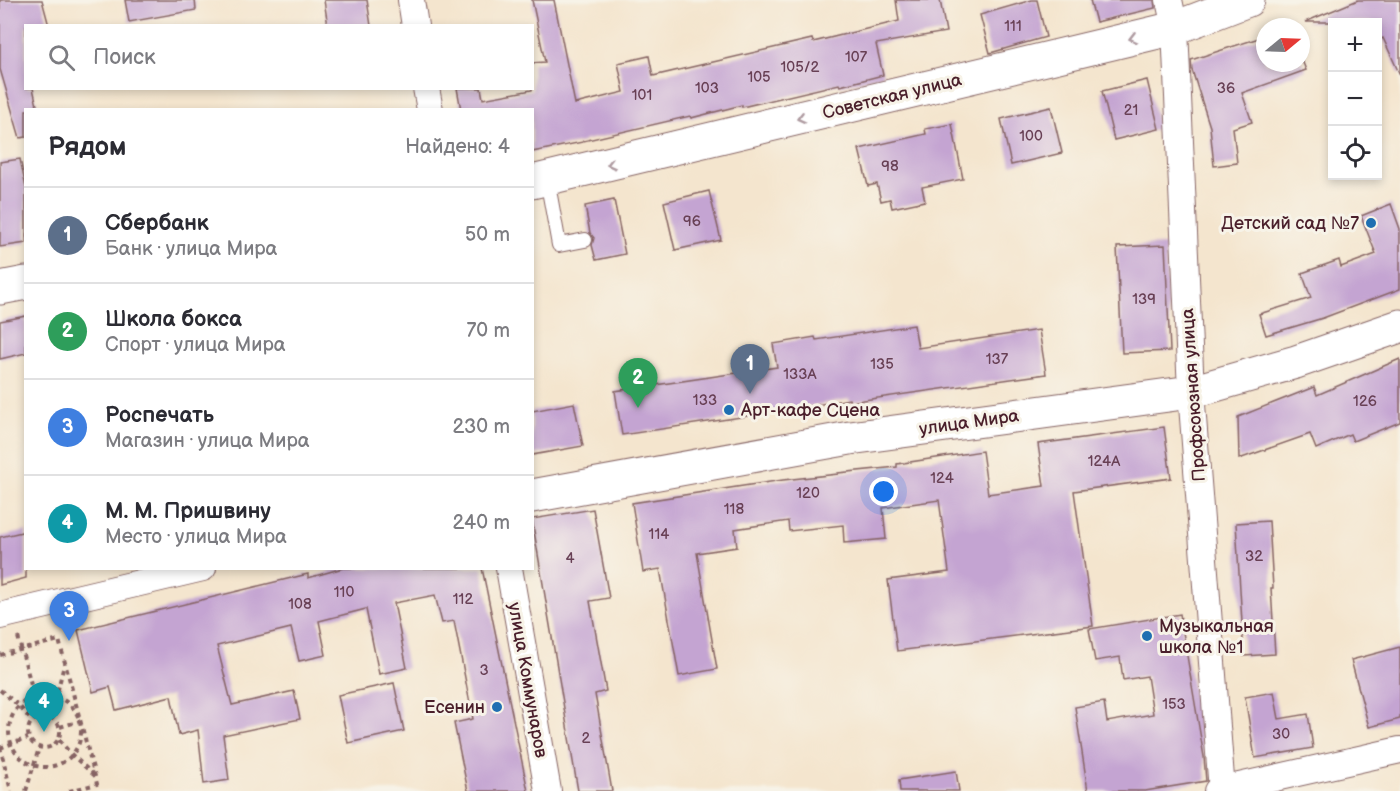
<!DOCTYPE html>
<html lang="ru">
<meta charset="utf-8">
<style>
:root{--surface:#fff;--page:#f7f7f7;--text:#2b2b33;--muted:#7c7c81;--line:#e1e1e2;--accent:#b45309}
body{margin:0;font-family:"Balsamiq Sans",sans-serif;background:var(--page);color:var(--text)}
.controls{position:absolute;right:18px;top:18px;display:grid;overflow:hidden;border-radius:0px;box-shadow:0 3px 9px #0003}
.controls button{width:54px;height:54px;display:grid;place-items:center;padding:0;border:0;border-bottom:2px solid var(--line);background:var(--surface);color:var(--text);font:30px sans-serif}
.compass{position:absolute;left:1256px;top:18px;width:54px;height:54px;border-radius:50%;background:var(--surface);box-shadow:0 3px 9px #0003;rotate:71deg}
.you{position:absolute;left:884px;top:492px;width:21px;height:21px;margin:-15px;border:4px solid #fff;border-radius:50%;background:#1a73e8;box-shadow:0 0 0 9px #1a73e833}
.badge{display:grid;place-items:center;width:39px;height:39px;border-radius:50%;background:var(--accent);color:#fff;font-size:20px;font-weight:700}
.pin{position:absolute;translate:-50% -50px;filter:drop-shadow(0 2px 3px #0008)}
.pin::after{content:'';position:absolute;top:32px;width:21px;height:18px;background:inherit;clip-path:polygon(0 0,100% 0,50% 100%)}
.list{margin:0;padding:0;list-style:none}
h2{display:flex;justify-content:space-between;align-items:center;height:78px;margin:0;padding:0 24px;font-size:26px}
h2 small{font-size:20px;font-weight:400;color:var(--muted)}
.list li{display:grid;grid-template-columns:39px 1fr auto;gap:18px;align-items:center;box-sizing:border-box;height:96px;padding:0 24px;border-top:2px solid var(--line)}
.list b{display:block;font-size:22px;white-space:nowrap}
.list p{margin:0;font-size:20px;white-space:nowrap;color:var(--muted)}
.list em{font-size:20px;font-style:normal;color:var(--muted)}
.icon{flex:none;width:33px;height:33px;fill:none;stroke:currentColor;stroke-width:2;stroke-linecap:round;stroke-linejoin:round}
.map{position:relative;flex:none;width:1400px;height:791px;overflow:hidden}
.search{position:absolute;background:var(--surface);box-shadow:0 3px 9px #0003;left:24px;top:24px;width:510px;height:66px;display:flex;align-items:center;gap:15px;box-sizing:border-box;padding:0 21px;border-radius:0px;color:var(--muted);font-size:22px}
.panel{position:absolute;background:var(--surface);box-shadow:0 3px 9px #0003;left:24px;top:108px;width:510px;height:462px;border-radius:0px}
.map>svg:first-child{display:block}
.building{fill:#c4a4d2}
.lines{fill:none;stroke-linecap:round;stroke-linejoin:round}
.lane-casing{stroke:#866464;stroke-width:16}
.street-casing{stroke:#866464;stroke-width:28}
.secondary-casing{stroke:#866464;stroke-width:35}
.path{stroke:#866464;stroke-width:4;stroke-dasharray:4.5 4.5;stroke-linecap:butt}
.lane{stroke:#fff;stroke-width:14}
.street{stroke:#fff;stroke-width:26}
.secondary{stroke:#fff;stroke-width:33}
.oneway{stroke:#ae9aa0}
.poi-dot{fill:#1f6fb2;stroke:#f7f3e8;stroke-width:2}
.labels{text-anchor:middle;stroke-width:6;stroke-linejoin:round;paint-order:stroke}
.number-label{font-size:15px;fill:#684055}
.street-label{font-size:18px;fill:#4a1f2b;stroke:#f7f3e8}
.poi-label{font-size:18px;fill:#4a1f2b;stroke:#f7f3e8;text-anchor:end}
</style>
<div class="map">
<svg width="1400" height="791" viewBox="0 0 1400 791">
<rect width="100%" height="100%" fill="#f7f3e8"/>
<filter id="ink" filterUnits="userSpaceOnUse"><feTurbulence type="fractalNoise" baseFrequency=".0167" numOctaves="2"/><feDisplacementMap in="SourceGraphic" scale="12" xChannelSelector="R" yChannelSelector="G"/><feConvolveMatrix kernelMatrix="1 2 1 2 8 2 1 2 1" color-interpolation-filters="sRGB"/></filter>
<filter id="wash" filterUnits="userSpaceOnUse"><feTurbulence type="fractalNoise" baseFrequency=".008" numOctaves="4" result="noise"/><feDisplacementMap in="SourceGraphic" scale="24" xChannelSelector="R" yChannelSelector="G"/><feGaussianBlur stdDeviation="1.35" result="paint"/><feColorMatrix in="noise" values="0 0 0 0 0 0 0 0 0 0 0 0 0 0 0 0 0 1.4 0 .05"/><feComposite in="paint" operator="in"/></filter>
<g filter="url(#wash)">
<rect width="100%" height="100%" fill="#f4e5ce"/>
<g id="blocks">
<g class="building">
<polygon points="0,0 42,0 49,26 26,26 26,88 33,88 38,110 26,110 26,137 20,138 0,69"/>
<polygon points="125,0 195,0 196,10 129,22"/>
<polygon points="324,0 367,0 371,26 328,26"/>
<polygon points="532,0 554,0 575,104 624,92 618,63 649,56 653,76 812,39 813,42 899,21 896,0 940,0 946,32 876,44 883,75 840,86 839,84 742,107 742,105 691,118 690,116 583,141 583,142 532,152 532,110 461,110 457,88 481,88 483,99 532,90 532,63 545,62"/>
<polygon points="1032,0 1037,0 1046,37 990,53 980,15"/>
<polygon points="1090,0 1154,0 1155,8 1096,22"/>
<polygon points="1358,0 1400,0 1400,75 1383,38 1377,41 1377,22 1305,22"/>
<polygon points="1265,36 1265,63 1301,63 1301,58 1306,70 1242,93 1252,122 1233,128 1237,163 1214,166 1210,127 1192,70 1191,60"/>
<polygon points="1147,80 1159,129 1114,140 1102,91"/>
<polygon points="1051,107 1062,153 1011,165 1001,119"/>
<polygon points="952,124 963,179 922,187 925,201 892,208 890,199 881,201 877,184 868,186 859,149 926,134 925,129"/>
<polygon points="20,159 26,188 26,243 0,247 0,162"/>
<polygon points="709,191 721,240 675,250 664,202"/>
<polygon points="614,200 625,254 596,260 592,245 594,238 590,233 585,206"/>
<polygon points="1391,204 1400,229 1400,289 1323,318 1266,335 1259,314 1311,298 1302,273 1339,260 1341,267 1376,254 1361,216"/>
<polygon points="1165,245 1170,351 1122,353 1117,247"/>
<polygon points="26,316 26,353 0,359 0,321"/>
<polygon points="914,325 918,348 1039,330 1046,374 850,402 849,399 788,410 622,435 615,391 777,367 773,344 815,337 816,340"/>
<polygon points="1400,359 1400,422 1353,441 1350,434 1316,449 1310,434 1239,459 1238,417 1314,387 1317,395"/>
<polygon points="574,403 583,446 532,455 532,411"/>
<polygon points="1164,427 1171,478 1074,491 1093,626 897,651 888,580 949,572 939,500 883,508 886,539 844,543 843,525 789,531 788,521 735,529 737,547 697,553 717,669 679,676 660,569 643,572 632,503 783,480 838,474 838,473 897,467 897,464 982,451 988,494 1044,486 1038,444"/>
<polygon points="593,509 609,598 590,601 606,691 595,694 612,791 578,791 532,519"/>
<polygon points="1269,521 1273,588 1271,588 1275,654 1244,656 1236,523"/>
<polygon points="26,531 26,578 0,585 0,537"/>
<polygon points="343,568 482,568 528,791 468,791 454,723 473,719 454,621 442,623 435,595 394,603 407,668 379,674 366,609 319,621 326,655 299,661 291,628 217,646 232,705 294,691 300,719 223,735 229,780 204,784 198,730 179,735 171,696 116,710 110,687 93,692 78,630 308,574 308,578"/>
<polygon points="1180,614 1204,757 1206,781 1145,791 1088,791 1075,707 1104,702 1107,722 1153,714 1147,676 1123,680 1120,657 1095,661 1089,629"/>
<polygon points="1400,647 1400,719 1369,727 1351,660"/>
<polygon points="394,683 404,731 348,743 338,695"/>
<polygon points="1274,692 1279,719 1308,714 1313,748 1255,758 1245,697"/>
<polygon points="956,771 959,791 900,791 899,780"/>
</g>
</g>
</g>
<g filter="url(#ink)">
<use href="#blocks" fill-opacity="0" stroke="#866464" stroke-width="1.5"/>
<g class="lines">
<defs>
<polyline id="lane" points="547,179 559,245 585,240"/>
<g id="street">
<polyline points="411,0 415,26"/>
<polyline points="1169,0 1175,28 1191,392 1222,791"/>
<polyline points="426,88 430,110"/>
<polyline points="509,568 548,791"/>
<polyline points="0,616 203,568"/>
<polyline points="1217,791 1400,750"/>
</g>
<g id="secondary">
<polyline points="532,182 1175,28 1248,0"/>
<polyline points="0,288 26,283"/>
<polyline points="532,496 850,438 1191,392 1296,362 1400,326"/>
</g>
</defs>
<use href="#lane" class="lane-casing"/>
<use href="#street" class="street-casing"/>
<use href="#secondary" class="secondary-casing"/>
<g class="path">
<polyline points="18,637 34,695 41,716"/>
<polyline points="0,655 59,640 97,784 69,791"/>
<polyline points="0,690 18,705 32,721"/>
<circle cx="45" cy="731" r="36"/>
<circle cx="44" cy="732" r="16"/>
<polyline points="51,717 64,665"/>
<polyline points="60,727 80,721"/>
<polyline points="59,740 72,755 94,775"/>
<polyline points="0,747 11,791"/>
<polyline points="0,748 28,738"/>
<polyline points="26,791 39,748"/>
</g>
<use href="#lane" class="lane"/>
<use href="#street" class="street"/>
<use href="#secondary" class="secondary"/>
</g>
<defs><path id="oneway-chevron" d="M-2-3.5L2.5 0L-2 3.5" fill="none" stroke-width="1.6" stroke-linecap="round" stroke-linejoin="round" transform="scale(1.5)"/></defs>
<g class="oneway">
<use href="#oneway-chevron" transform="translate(1133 38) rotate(166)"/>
<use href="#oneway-chevron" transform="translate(801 118) rotate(166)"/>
<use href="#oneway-chevron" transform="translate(611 164) rotate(166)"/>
</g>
</g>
<g class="poi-dot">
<circle cx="1371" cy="223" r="6"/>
<circle cx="729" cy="410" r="6"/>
<circle cx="1147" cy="636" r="6"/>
<circle cx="497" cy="707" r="6"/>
</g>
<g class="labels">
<g class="number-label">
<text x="1013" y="31">111</text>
<text x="856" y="62">107</text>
<text x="800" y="72">105/2</text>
<text x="759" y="82">105</text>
<text x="707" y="93">103</text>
<text x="1226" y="93">36</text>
<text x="642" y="100">101</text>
<text x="1131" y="115">21</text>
<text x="1031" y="141">100</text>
<text x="890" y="171">98</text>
<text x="692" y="226">96</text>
<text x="1144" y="304">139</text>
<text x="997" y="364">137</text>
<text x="882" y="369">135</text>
<text x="800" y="379">133А</text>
<text x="705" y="405">133</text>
<text x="1365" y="406">126</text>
<text x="1104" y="466">124А</text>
<text x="942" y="483">124</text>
<text x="808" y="498">120</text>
<text x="734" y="514">118</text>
<text x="659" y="539">114</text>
<text x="1254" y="561">32</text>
<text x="570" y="563">4</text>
<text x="344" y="597">110</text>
<text x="463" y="604">112</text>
<text x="300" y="609">108</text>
<text x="484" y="675">3</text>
<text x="1174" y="709">153</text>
<text x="1281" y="739">30</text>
<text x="586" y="743">2</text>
</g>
<g class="street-label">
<text transform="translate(892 96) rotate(-14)" y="6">Советская улица</text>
<text transform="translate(1193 395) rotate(-94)" y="6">Профсоюзная улица</text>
<text transform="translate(969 422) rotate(-8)" y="6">улица Мира</text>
<text transform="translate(528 680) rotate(80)" y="6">улица Коммунаров</text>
</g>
<g class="poi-label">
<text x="1359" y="229">Детский сад №7</text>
<text x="741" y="416" text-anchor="start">Арт-кафе Сцена</text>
<text x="1159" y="632" text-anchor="start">Музыкальная<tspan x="1159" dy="21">школа №1</tspan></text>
<text x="485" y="713">Есенин</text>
</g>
</g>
</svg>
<div class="controls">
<button>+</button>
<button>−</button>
<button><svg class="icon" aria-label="locate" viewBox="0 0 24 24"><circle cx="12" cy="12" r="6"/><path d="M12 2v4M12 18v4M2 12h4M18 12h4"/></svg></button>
</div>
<svg class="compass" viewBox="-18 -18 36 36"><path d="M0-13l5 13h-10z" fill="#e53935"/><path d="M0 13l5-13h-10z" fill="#7c7c81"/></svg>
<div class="you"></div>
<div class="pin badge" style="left:750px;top:394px;background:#5c6f8a">1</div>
<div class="pin badge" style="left:638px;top:408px;background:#2e9e5b">2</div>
<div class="pin badge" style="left:69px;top:641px;background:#3f7fe0">3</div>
<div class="pin badge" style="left:44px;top:732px;background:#0f9aa8">4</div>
<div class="search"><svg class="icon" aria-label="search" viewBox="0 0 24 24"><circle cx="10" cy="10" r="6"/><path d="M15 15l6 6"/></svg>Поиск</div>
<section class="panel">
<h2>Рядом<small>Найдено: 4</small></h2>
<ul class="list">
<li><span class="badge" style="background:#5c6f8a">1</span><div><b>Сбербанк</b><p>Банк · улица Мира</p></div><em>50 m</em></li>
<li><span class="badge" style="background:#2e9e5b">2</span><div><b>Школа бокса</b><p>Спорт · улица Мира</p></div><em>70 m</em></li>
<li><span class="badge" style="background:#3f7fe0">3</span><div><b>Роспечать</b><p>Магазин · улица Мира</p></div><em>230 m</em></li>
<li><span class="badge" style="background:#0f9aa8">4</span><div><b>М. М. Пришвину</b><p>Место · улица Мира</p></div><em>240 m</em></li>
</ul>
</section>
</div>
